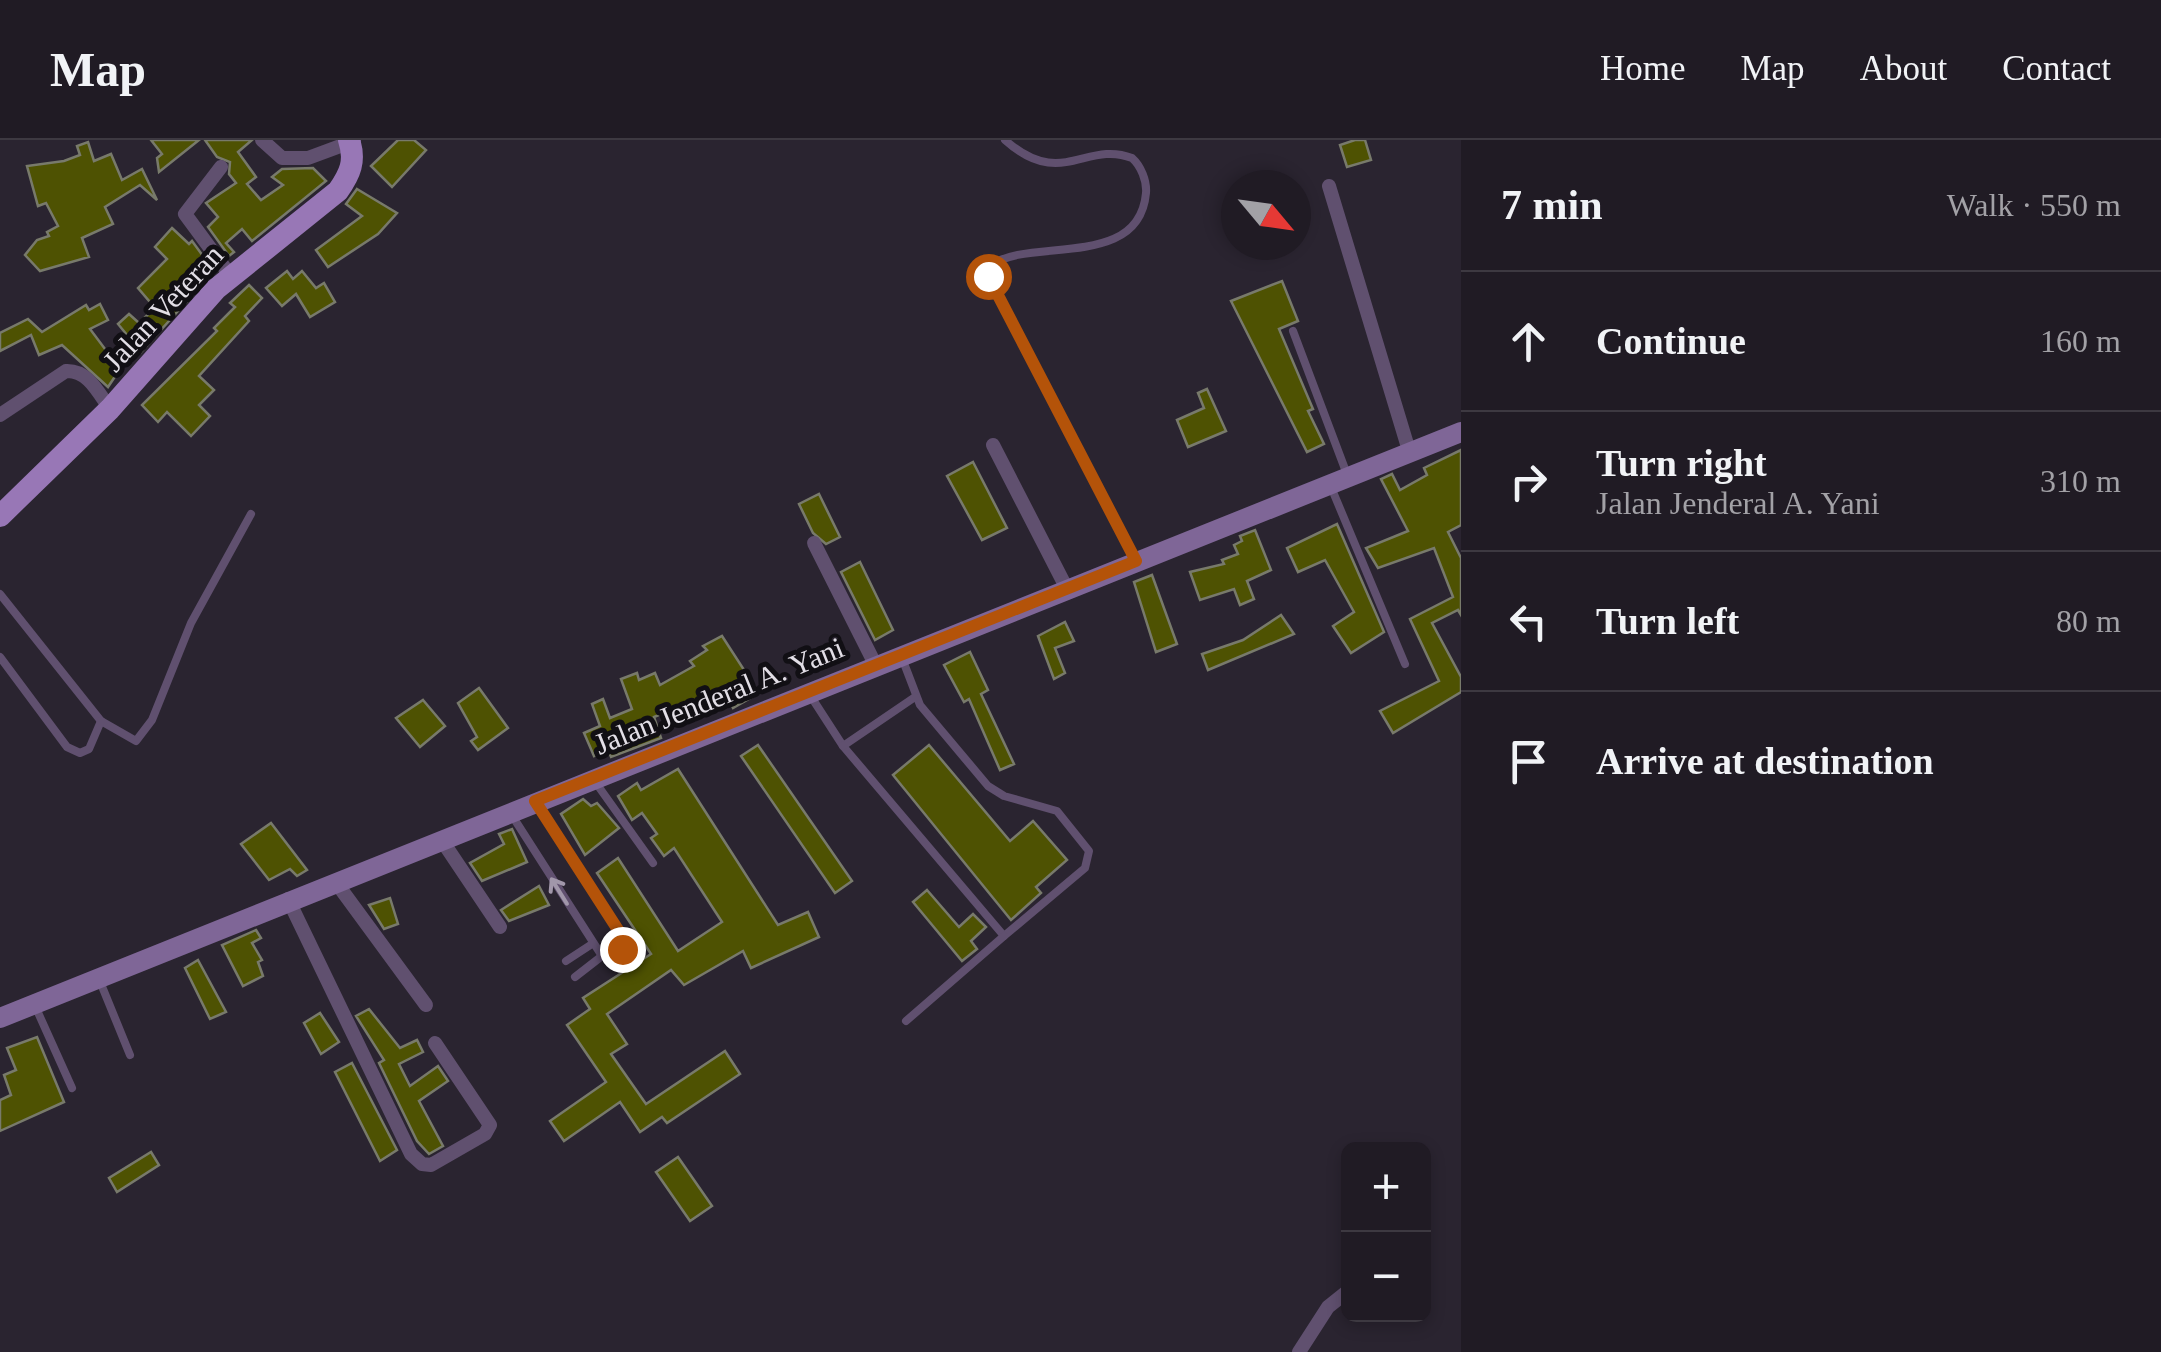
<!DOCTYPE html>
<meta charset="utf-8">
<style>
:root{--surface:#201b24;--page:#28242c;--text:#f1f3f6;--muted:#a2a1a6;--line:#3d3941}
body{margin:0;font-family:Georgia,serif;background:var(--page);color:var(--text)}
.controls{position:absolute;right:30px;bottom:30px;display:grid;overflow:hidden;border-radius:15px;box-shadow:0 5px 15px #0003}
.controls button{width:90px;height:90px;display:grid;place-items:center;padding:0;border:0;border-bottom:2px solid var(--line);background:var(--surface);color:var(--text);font:50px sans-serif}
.compass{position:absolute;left:1221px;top:30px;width:90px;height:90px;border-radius:50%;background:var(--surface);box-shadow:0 5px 15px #0003;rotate:119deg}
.stop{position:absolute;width:30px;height:30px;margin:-22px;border:8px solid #b45309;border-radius:50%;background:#fff}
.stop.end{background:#b45309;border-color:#fff;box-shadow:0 2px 10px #0008}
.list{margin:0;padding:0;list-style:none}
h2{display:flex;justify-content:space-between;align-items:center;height:130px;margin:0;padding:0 40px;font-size:42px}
h2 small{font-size:32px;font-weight:400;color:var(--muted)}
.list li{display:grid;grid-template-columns:65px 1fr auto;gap:30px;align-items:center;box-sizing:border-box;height:140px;padding:0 40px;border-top:2px solid var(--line)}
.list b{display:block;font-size:38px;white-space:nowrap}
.list p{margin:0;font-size:32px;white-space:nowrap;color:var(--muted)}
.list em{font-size:32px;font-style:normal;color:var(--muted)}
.icon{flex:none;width:55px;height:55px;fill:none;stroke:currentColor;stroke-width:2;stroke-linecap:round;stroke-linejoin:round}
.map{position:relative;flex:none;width:1461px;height:1212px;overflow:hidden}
header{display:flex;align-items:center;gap:60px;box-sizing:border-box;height:140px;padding:0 50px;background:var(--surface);border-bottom:2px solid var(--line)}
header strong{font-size:48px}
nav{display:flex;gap:55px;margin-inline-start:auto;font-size:35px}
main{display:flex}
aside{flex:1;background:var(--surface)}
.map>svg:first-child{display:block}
.building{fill:#4e5202;stroke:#787a6b;stroke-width:2.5}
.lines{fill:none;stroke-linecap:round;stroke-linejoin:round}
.service{stroke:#60506f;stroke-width:8}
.minor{stroke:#60506f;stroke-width:14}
.secondary{stroke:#7f6697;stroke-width:20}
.primary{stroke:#9877b6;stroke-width:22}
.oneway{stroke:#a197aa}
.route{stroke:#b45309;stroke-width:12}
.labels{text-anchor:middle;stroke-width:10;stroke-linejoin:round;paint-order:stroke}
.street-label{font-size:30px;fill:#e2dee6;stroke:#110f14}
</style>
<header>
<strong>Map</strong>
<nav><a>Home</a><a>Map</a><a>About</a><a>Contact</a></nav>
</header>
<main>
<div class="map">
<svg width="1461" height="1212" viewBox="0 0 1461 1212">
<rect width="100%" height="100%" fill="#2a2430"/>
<g class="building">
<polygon points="151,0 199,0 159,32 157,18 162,14"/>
<polygon points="205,0 252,0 238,12 256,37 247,44 261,60 283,45 272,37 282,29 313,28 326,41 252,101 242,89 226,103 234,112 229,116 208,87 218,77 206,63 236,43 229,34 230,22 217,17"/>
<polygon points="398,0 414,0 426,10 392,47 371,26"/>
<polygon points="1355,0 1365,0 1371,20 1347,27 1340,5"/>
<polygon points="88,2 94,21 111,14 122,40 142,29 157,60 140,45 105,67 113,84 82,98 89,117 40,131 25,115 37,100 49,96 47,92 58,86 46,63 38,66 27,26 64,21 80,15 77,6"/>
<polygon points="357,49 397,73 378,94 328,127 316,110 362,76 346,64"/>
<polygon points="172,88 189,104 192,101 214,131 141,212 118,184 129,174 139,183 155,168 138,148 167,119 155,107"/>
<polygon points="287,131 293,139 302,131 316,148 324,143 335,162 310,177 296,154 282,166 266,148"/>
<polygon points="1282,141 1298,181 1279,189 1313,269 1308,271 1324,304 1307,312 1231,161"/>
<polygon points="249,145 262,158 245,176 249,181 199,236 214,250 199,265 210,276 191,296 167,272 158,282 142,265 217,191 214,188 235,167 230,163"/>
<polygon points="100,164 108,180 90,189 120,229 108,247 62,205 39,215 31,195 0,211 0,193 28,179 42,192 86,165 89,170"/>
<polygon points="1207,249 1226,291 1188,307 1177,280 1204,268 1198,253"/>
<polygon points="1461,310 1461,385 1448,392 1461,418 1461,475 1458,470 1432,483 1461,537 1461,552 1393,593 1380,571 1439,541 1410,479 1453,457 1434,408 1378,428 1366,408 1408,391 1381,339 1392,334 1400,350 1427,335 1424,328"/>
<polygon points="973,322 1007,388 982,400 947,336"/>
<polygon points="819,354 840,397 826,404 813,393 799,364"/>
<polygon points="1337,384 1384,492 1351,513 1333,486 1354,472 1325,420 1298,432 1287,408"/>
<polygon points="1255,390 1271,430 1247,441 1254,459 1240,465 1234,449 1200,460 1190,432 1224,424 1222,420 1238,414 1234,405 1242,401 1240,396"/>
<polygon points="860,422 893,490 875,500 841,432"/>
<polygon points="1152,435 1177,504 1156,512 1134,442"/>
<polygon points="1281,475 1294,494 1208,530 1202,514 1243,500"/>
<polygon points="1065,482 1074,501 1055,508 1065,533 1054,539 1038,496"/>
<polygon points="722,496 759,553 733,568 730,562 718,569 709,554 654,577 661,598 611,617 608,610 594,616 584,593 600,586 592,564 603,559 610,578 632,569 621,539 637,533 639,540 655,533 660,545 694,526 690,521 707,510 703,506"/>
<polygon points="970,512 988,550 981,554 1014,624 1000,630 969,559 964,562 944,525"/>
<polygon points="479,548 508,588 478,610 471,601 477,597 458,563"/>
<polygon points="423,560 445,586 420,607 396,578"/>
<polygon points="758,605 852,741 835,753 741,616"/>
<polygon points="929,605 1010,701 1033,681 1067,720 1036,747 1041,753 1011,780 893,635"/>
<polygon points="678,629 778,785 808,772 819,797 751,828 743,811 684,845 671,830 607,874 627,904 611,914 646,964 725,911 740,934 667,983 662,977 640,992 620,962 564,1001 550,981 606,942 567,885 590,869 583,858 651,814 597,733 618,718 678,811 722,782 674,708 664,716 651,698 657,694 642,673 632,680 618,656 637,643 641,650"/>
<polygon points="583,659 591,666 597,663 619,688 585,715 561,674"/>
<polygon points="271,683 307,730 297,736 290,729 269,740 241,704"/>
<polygon points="512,689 527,722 482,741 470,723 504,704 499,694"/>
<polygon points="539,746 549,765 509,781 501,770"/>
<polygon points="927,750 959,787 973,774 986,787 971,801 977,809 962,821 913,762"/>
<polygon points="390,758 398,784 384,789 369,765"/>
<polygon points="256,790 261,798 252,803 262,820 258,822 263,836 243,846 222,805"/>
<polygon points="198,820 226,872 210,879 185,828"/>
<polygon points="369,869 400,908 417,900 423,912 399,924 410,946 438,926 448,941 419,961 443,1006 429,1014 417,1001 379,923 384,920 356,876"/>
<polygon points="320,873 339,902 321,914 304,883"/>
<polygon points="37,897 64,962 0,991 0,960 11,955 4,935 16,930 7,908"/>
<polygon points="352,923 397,1010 380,1021 335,932"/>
<polygon points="151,1012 159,1025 117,1052 109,1038"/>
<polygon points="678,1017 712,1066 690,1081 656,1032"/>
</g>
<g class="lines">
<g class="service">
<path d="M 1005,0 C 1061,50 1086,0 1132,18 C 1141,26 1147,41 1146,53 C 1139,131 1029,96 990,126 L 988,136 L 1135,418"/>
<polyline points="1293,191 1348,337"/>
<polyline points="1331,347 1405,524"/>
<polyline points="0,454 101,581 136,601 152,580 191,483 251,374"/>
<polyline points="0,517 67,607 80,613 89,609 101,581"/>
<polyline points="810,555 843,606 1004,796 1085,728 1089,711 1057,671 1004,656 988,646 920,565 902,518"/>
<polyline points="843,606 915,557"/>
<polyline points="596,643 653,723"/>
<polyline points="539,667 622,795 617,816 602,816 575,837"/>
<polyline points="513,677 602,816"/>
<polyline points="566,821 592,804"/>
<polyline points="99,839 130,915"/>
<polyline points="36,868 72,948"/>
<polyline points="906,881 1004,796"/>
</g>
<g class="minor">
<polyline points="262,0 282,18 308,18 354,1"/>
<polyline points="221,27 185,74 230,135"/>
<polyline points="1329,46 1410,314"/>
<path d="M 0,275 L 66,231 C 88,230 98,252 110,269"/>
<polyline points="993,305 1066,447"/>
<polyline points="814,403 875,524"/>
<polyline points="441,699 500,787"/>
<polyline points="335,741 426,865"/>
<polyline points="288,759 411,1014 422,1024 431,1025 485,994 490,985 435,903"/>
<polyline points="1299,1212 1328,1167 1348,1151"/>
</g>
<polyline class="secondary" points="0,878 1461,292"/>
<path class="primary" d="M 0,376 L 110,269 L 216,149 L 338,51 C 350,34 356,21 349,0"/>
</g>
<defs><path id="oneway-shaft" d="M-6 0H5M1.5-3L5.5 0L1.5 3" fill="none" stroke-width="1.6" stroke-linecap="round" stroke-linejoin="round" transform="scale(2.5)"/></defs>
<use class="oneway" href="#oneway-shaft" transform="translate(559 751) rotate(-122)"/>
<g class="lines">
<polyline class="route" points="622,809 622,796 535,661 1136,421 988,136"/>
</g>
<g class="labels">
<g class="street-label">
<text transform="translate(163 168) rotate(-47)" y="10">Jalan Veteran</text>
<text transform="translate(719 556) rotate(-22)" y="10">Jalan Jenderal A. Yani</text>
</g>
</g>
</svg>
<div class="controls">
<button>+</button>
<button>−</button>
</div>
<svg class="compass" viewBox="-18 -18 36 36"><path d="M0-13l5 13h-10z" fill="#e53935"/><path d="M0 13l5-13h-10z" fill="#a2a1a6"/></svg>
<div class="stop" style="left:988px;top:136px"></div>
<div class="stop end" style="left:622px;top:809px"></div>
</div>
<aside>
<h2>7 min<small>Walk · 550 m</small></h2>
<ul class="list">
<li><svg class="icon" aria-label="ahead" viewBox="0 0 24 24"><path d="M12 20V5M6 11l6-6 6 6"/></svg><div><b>Continue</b></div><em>160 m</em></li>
<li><svg class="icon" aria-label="right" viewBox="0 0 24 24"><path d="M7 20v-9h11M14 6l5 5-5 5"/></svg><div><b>Turn right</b><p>Jalan Jenderal A. Yani</p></div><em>310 m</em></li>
<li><svg class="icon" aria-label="left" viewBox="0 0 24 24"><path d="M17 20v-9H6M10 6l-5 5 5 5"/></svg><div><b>Turn left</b></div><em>80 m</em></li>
<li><svg class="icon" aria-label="arrive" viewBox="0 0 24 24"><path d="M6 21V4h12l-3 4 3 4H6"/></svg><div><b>Arrive at destination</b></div></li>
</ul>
</aside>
</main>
